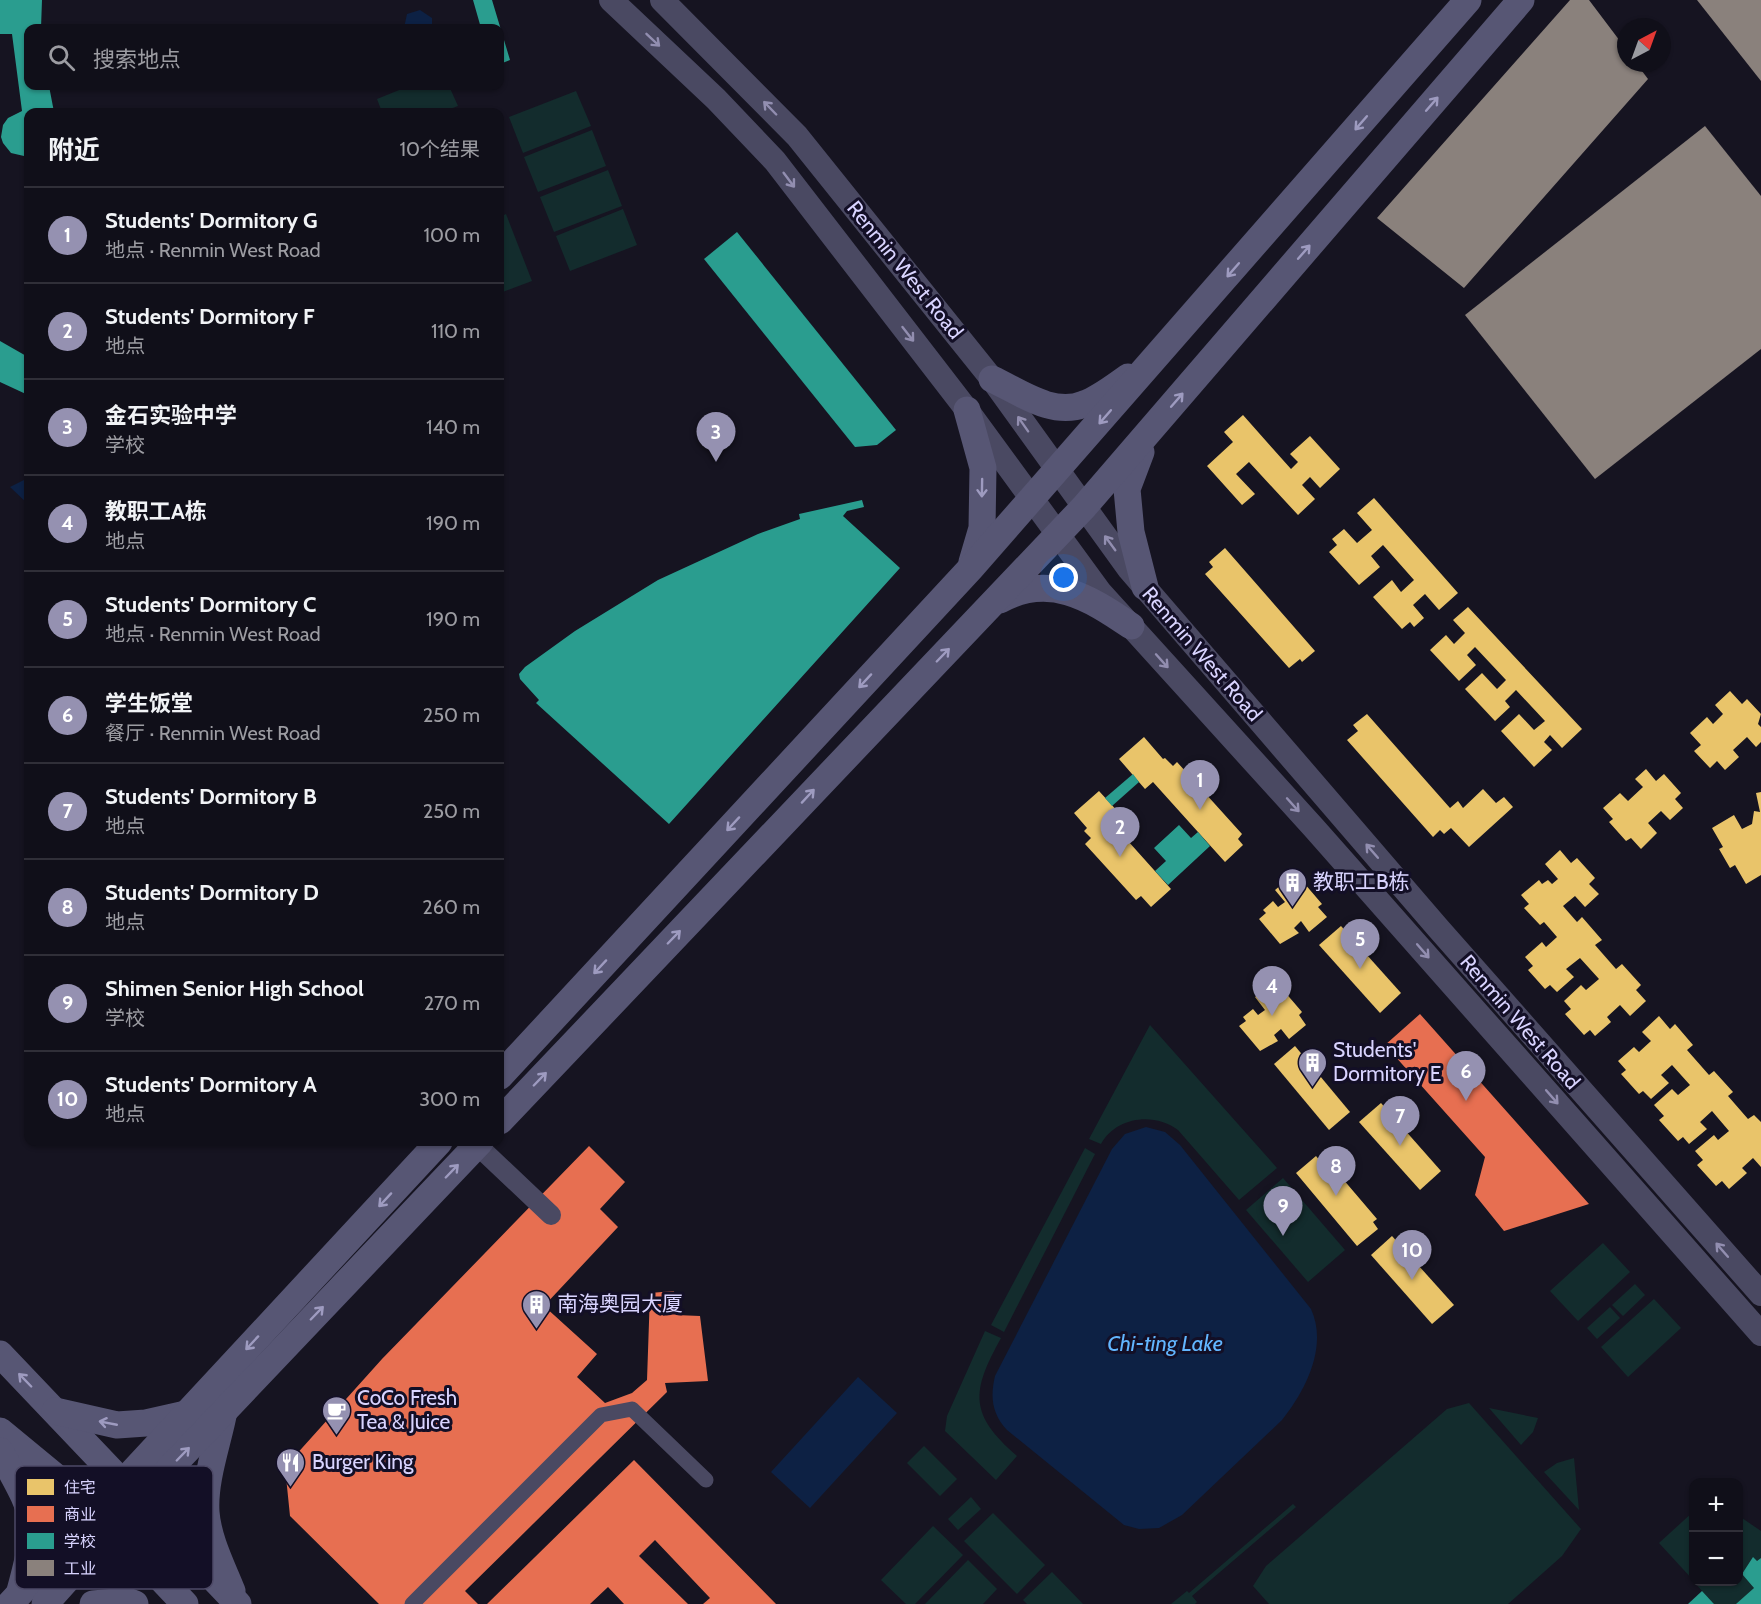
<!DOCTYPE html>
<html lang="zh">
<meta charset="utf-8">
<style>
:root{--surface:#100f19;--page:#1e1d26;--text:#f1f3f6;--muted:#9c9ca2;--line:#302f38;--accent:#9591b1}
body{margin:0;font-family:Cabin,"Noto Sans SC",sans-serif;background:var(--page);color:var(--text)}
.controls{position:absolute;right:18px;bottom:18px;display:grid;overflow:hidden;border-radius:12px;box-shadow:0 2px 4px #0004}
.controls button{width:54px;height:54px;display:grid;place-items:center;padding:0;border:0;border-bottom:2px solid var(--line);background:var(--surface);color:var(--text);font:30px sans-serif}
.compass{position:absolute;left:1617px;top:18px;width:54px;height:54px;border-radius:50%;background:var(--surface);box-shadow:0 2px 4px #0004;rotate:41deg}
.you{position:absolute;left:1064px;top:578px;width:21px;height:21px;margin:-15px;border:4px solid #fff;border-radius:50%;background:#1a73e8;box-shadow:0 0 0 9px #1a73e833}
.badge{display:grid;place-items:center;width:39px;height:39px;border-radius:50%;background:var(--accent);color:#fff;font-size:20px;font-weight:700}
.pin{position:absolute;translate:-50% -50px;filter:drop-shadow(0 2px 3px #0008)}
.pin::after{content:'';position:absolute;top:32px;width:21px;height:18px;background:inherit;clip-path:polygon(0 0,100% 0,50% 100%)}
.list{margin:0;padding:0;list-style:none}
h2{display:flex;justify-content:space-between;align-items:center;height:78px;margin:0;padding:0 24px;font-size:26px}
h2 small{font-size:20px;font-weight:400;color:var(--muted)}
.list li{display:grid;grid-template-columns:39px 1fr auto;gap:18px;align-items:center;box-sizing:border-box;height:96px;padding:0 24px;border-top:2px solid var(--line)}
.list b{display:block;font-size:22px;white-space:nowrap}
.list p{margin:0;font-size:20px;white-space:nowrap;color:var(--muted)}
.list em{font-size:20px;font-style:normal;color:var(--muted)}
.icon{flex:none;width:33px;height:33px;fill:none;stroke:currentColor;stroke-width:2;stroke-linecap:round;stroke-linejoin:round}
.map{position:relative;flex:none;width:1761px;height:1604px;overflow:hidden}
.search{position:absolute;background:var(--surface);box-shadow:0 2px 4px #0004;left:24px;top:24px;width:480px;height:66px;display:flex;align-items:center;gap:15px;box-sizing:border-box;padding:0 21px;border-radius:12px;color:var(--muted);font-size:22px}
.panel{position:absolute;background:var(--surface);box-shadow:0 2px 4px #0004;left:24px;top:108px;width:480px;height:1038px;border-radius:12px}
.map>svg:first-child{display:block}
.green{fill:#132c2d}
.water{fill:#0d2144}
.homes{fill:#e9c46a}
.shops{fill:#e76f51}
.schools{fill:#2a9d8f}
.industry{fill:#8a817c}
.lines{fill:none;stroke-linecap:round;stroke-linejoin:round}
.pedestrian{stroke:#4a4962;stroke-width:15}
.minor{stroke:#4a4962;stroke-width:20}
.tertiary{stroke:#4a4962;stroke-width:24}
.secondary{stroke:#575674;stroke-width:27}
.oneway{stroke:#928eb0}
.oneway2{stroke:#9e9bc0}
.labels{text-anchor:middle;stroke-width:6;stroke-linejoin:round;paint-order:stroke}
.street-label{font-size:21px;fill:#d9d4ff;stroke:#130f26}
.poi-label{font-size:21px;fill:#d9d4ff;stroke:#130f26;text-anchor:start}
.water-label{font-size:22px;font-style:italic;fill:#62b6ff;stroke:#130f26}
.key{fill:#130f26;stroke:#4e4a67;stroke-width:1.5}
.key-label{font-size:16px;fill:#d9d4ff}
</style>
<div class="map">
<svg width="1761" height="1604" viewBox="0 0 1761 1604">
<rect width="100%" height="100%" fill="#161421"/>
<g class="green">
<polygon points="409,86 449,86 458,106 442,112 382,112 377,99"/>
<polygon points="576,91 591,126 523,153 509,117"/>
<polygon points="592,130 606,166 538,192 524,157"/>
<polygon points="608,170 622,206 554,232 540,197"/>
<polygon points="623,209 637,245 570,271 556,236"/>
<polygon points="506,214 532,281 500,293 500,217"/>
<path d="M 1150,1025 L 1277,1168 L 1239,1200 L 1178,1130 C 1154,1112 1116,1117 1101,1144 L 1089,1139 Z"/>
<polygon points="1085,1148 1095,1154 1004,1332 991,1325"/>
<polygon points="1283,1178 1345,1250 1308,1282 1246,1210"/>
<polygon points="1603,1243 1630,1272 1578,1321 1550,1291"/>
<polygon points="1635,1284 1645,1295 1623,1316 1612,1305"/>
<polygon points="1654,1299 1681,1328 1628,1377 1601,1347"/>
<polygon points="1610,1307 1620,1318 1597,1339 1587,1328"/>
<path d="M 985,1331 L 1001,1338 C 971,1392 969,1414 1017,1456 L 996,1480 L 945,1431 L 947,1416 Z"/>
<polygon points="1469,1403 1581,1529 1562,1556 1508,1604 1269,1604 1253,1586 1266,1566 1447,1409"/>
<polygon points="1489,1408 1538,1418 1533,1432 1521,1445"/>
<polygon points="924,1446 957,1479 940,1496 907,1463"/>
<polygon points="1574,1458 1579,1510 1544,1472 1557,1463"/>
<polygon points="971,1497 981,1509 958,1530 948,1519"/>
<polygon points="1293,1504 1296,1507 1192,1596 1197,1602 1195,1604 1171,1604 1187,1591 1189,1593"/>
<polygon points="1693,1512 1694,1581 1659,1543"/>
<polygon points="993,1513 1045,1565 1017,1594 964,1541"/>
<polygon points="1739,1516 1761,1531 1761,1558 1757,1561 1753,1558 1742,1574 1754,1588 1737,1604 1714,1604 1694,1582 1738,1582"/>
<polygon points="933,1526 963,1555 915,1604 906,1604 881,1580"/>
<polygon points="968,1560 997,1589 983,1604 925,1604"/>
<polygon points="1052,1572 1083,1604 1027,1604 1023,1600"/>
</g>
<g class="water">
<polygon points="420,10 432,18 432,28 404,28 407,14"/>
<polygon points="28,478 28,504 10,487"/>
<path d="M 1146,1127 L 1165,1132 L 1180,1145 L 1311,1309 C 1328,1346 1306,1390 1282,1420 L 1182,1515 L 1159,1528 L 1139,1529 L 1124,1525 L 1007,1430 C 992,1414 990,1397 995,1376 L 1112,1149 L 1125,1134 Z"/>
<polygon points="858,1377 897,1413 810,1508 771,1472"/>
</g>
<g class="homes">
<polygon points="1243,415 1291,469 1298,462 1290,454 1310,436 1340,469 1320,488 1310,477 1302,485 1315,499 1298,515 1249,462 1236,474 1255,494 1242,505 1207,466 1233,442 1224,432"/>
<polygon points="1374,498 1458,593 1439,610 1425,594 1413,605 1424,618 1414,627 1410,622 1402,629 1373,597 1392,580 1401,592 1414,580 1383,545 1371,556 1380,567 1359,585 1329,552 1337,545 1332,539 1344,529 1357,543 1372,530 1357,513"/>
<polygon points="1225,548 1315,651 1302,662 1300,659 1289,668 1205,574 1213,567 1209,562"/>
<polygon points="1468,607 1582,729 1562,748 1550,735 1544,742 1552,750 1534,767 1501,731 1519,714 1534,730 1545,721 1516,690 1505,701 1510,707 1495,721 1465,689 1482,673 1497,689 1506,680 1475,647 1467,655 1476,665 1459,681 1430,650 1446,635 1454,644 1465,633 1453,620"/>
<polygon points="1730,691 1742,704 1747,699 1761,714 1758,724 1761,727 1761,742 1756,747 1747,737 1733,750 1739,757 1725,770 1717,761 1710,768 1694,751 1701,745 1690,733 1707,717 1713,724 1723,714 1715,705"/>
<polygon points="1367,714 1450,808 1458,801 1463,808 1483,789 1496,803 1504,797 1513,807 1469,847 1451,828 1444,834 1440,830 1433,837 1347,740 1358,731 1353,725"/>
<polygon points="1144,737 1163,759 1165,758 1173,766 1177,762 1242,834 1238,839 1243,845 1225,862 1153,782 1145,789 1119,759"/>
<polygon points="1646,769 1656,781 1664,774 1681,793 1675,799 1683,808 1670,820 1661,811 1648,823 1657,833 1641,849 1631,838 1626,841 1609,822 1613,819 1603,808 1620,793 1628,801 1643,787 1635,779"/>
<polygon points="1099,791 1120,814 1111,822 1171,889 1151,907 1141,896 1136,900 1085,844 1091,838 1084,831 1087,828 1074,813"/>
<polygon points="1761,792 1761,875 1746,884 1735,865 1730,868 1719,849 1723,847 1712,828 1734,815 1742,829 1752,824 1754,811 1760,812 1756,793"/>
<polygon points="1560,850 1571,863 1577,858 1595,878 1589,884 1599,894 1585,907 1575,896 1563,906 1577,922 1582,917 1602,940 1595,945 1616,969 1622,964 1641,985 1636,990 1646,1001 1630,1016 1620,1005 1607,1017 1611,1022 1595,1036 1590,1030 1584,1035 1565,1014 1571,1009 1564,1001 1581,985 1586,990 1599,979 1580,958 1566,969 1574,977 1557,992 1550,985 1545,989 1528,970 1533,966 1525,957 1542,942 1546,947 1557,937 1544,922 1540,925 1524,908 1529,904 1521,895 1539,880 1542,884 1548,880 1552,884 1558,879 1545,864"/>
<polygon points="1293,875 1302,886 1304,883 1322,904 1318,907 1327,917 1309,932 1301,921 1294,928 1299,933 1280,944 1259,919 1266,913 1263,910 1273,901 1278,907 1285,902 1275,890"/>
<polygon points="1341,926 1401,993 1380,1013 1319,945"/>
<polygon points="1273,983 1281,993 1284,991 1302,1012 1299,1015 1306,1025 1289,1039 1281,1029 1274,1035 1278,1041 1260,1051 1239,1026 1246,1021 1243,1017 1253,1009 1258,1015 1265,1010 1255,997"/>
<polygon points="1659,1016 1670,1029 1675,1024 1693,1045 1687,1050 1709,1075 1714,1071 1733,1092 1728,1096 1748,1119 1754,1115 1761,1122 1761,1167 1753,1158 1742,1168 1747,1173 1729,1189 1722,1181 1716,1186 1697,1165 1703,1160 1695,1151 1714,1135 1718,1140 1729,1131 1712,1111 1700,1122 1707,1129 1689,1144 1683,1137 1678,1141 1659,1120 1664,1116 1654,1105 1672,1089 1678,1095 1690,1085 1672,1065 1661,1075 1669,1083 1651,1099 1643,1091 1639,1094 1621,1074 1626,1070 1618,1061 1634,1047 1639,1052 1651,1041 1642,1032"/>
<polygon points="1295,1046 1350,1112 1329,1130 1274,1064"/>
<polygon points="1381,1103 1441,1171 1420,1190 1359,1122"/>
<polygon points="1316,1156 1321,1162 1325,1158 1377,1219 1373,1222 1378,1229 1357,1246 1296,1173"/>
<polygon points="1392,1236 1454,1305 1432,1324 1371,1255"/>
</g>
<g class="shops">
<polygon points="1420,1014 1589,1204 1504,1231 1475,1195 1485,1157 1385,1045"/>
<polygon points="589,1146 625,1182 600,1209 618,1227 544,1306 597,1354 577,1377 605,1403 632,1393 647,1380 650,1293 674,1291 676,1315 700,1316 708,1381 665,1383 667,1392 465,1591 478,1604 379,1604 290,1516 285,1467 382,1359"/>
<polygon points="634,1460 776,1604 703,1604 710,1598 655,1540 639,1556 688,1604 624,1604 608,1587 590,1604 487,1604"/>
</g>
<g class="schools">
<polygon points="0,0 42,0 41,28 28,28 28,86 49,86 54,112 28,112 28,154 24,156 11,153 3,143 1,137 3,125 8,118 22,111 12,34 0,34"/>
<polygon points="473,0 492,0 510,60 500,64 500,28 481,28"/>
<polygon points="737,232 896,430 877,445 855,447 704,259"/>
<polygon points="0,341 28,357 28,395 0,382"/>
<polygon points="862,500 864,507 847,511 843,516 900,568 669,824 536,703 539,700 520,679 519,674 525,667 575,631 658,580 758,534 800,519 799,514"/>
<polygon points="1133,774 1139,782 1112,806 1105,798"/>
<polygon points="1179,825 1191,838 1198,832 1210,846 1168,885 1155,871 1166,861 1154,848"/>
<polygon points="1753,1557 1757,1561 1761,1558 1761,1604 1736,1604 1754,1588 1742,1574"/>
<polygon points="1702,1591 1714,1604 1688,1604"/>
</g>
<g class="industry">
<polygon points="1570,0 1589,0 1626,49 1626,63 1636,63 1648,79 1464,288 1377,218"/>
<polygon points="1697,0 1761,0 1761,81"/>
<polygon points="1705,126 1761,196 1761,349 1595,479 1465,315"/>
</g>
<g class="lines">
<polyline class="pedestrian" points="412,1604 601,1415 632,1409 706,1480"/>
<polyline class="minor" points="477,1145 551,1215"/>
<g class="tertiary">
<polyline points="611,0 716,99 775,161 967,410 1100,592 1314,828 1761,1334"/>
<polyline points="662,0 797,136 992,379 1129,569 1438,928 1761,1294"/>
</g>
<g class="secondary">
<path d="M 992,379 C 1020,392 1053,417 1084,404 C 1100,398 1115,386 1128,377"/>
<polyline points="967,410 983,468 982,528 972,562"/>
<polyline points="1141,452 1127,489 1131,532 1145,587"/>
<path d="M 1000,600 C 1049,573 1089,597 1131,626"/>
<polyline points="500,1076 970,569 1468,0"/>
<polyline points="500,1121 1084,507 1521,0"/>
<polyline points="0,1354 238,1604"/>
<polyline points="55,1411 117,1425 146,1423 186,1414"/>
<path d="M 224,1411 C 218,1443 204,1479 206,1512 C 208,1539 222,1566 232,1591"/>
<polyline points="0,1431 97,1511 185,1604"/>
<path d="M 0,1451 C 36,1517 40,1517 20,1591"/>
<polyline points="10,1604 439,1142"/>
<polyline points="45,1604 114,1527 480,1142"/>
<polyline points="93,1604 127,1601 135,1604"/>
</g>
</g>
<defs><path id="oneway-shaft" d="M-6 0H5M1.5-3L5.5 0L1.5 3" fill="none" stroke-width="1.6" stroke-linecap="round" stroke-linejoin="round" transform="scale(1.5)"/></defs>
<g class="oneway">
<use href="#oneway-shaft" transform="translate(653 40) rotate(43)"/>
<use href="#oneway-shaft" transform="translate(770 108) rotate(-134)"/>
<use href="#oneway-shaft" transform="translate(789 180) rotate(53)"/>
<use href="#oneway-shaft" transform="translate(908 334) rotate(52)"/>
<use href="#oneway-shaft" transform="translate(1023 424) rotate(-125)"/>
<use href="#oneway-shaft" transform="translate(1110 543) rotate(-126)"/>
<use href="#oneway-shaft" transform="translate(1162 661) rotate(48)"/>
<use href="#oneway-shaft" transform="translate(1293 805) rotate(48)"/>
<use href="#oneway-shaft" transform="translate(1372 851) rotate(-131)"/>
<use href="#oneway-shaft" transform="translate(1423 951) rotate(49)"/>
<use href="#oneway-shaft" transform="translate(1552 1097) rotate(49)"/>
<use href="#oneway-shaft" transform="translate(1722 1250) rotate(-131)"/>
</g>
<g class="oneway2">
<use href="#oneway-shaft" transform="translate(1432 104) rotate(-49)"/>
<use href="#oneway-shaft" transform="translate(1361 123) rotate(131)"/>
<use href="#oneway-shaft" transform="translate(1304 252) rotate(-49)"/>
<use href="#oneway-shaft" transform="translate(1233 270) rotate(131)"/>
<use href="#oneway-shaft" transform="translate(1177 400) rotate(-49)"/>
<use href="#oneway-shaft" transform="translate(1105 417) rotate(131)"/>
<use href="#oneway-shaft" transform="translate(982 488) rotate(91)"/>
<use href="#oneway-shaft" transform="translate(943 655) rotate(-46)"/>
<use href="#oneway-shaft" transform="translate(865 681) rotate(133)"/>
<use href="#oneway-shaft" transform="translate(808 796) rotate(-47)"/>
<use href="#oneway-shaft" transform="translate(733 824) rotate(133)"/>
<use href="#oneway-shaft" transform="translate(674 937) rotate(-46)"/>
<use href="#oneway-shaft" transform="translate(600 967) rotate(133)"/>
<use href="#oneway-shaft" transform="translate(540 1079) rotate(-46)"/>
<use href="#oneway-shaft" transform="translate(452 1171) rotate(-46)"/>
<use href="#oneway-shaft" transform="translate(385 1200) rotate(133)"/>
<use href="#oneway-shaft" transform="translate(317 1313) rotate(-46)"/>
<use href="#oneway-shaft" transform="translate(252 1343) rotate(133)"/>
<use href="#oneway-shaft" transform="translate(25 1380) rotate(-134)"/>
<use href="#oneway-shaft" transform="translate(108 1423) rotate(-169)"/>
<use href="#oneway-shaft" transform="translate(183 1454) rotate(-46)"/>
</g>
<defs>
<symbol id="building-pin" viewBox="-11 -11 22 30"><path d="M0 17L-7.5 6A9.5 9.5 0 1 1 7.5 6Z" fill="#9591b1" stroke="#130f26"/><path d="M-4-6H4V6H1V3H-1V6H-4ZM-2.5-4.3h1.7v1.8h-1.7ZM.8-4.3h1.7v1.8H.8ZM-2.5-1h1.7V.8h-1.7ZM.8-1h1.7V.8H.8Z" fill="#fff"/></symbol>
<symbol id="cafe-pin" viewBox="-11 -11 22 30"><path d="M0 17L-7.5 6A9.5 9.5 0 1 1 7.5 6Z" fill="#9591b1" stroke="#130f26"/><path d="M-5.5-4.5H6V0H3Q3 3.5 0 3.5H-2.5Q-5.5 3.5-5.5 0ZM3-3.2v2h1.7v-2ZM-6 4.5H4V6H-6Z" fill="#fff"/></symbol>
<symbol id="restaurant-pin" viewBox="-11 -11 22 30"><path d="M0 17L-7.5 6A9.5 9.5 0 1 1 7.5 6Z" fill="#9591b1" stroke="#130f26"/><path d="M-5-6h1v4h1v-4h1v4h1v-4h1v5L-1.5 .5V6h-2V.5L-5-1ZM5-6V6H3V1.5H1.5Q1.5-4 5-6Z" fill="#fff"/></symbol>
</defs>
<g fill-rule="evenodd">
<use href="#building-pin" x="1276" y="866" width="33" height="45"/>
<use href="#building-pin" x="1296" y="1046" width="33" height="45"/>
<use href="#building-pin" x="520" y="1288" width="33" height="45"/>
<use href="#cafe-pin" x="320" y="1394" width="33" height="45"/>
<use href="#restaurant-pin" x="274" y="1446" width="33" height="45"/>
</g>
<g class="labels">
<g class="street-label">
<text transform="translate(905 270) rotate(51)" y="7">Renmin West Road</text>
<text transform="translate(1202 654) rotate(49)" y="7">Renmin West Road</text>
<text transform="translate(1520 1022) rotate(49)" y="7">Renmin West Road</text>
</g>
<g class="poi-label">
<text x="1313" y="889">教职工B栋</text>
<text x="1333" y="1057">Students'<tspan x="1333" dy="24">Dormitory E</tspan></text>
<text x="557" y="1311">南海奥园大厦</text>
<text x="357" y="1405">CoCo Fresh<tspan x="357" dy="24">Tea &amp; Juice</tspan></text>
<text x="312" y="1469">Burger King</text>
</g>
<g class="water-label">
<text x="1165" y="1351">Chi-ting Lake</text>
</g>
</g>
<rect x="15" y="1466" width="198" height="123" rx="9" class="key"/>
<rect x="27" y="1479" width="27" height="16" fill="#e9c46a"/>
<rect x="27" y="1506" width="27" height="16" fill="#e76f51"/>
<rect x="27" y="1533" width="27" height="16" fill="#2a9d8f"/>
<rect x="27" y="1560" width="27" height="16" fill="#8a817c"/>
<g class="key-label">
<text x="64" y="1493">住宅</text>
<text x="64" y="1520">商业</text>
<text x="64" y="1547">学校</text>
<text x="64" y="1574">工业</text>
</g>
</svg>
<div class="controls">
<button>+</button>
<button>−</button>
</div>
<svg class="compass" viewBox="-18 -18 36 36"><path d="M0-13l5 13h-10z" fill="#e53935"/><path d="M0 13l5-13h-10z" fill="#9c9ca2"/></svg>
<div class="you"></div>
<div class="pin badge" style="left:1200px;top:810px">1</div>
<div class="pin badge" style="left:1120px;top:857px">2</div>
<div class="pin badge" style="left:716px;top:462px">3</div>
<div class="pin badge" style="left:1272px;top:1016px">4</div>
<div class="pin badge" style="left:1360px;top:969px">5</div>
<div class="pin badge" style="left:1466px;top:1101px">6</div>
<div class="pin badge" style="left:1400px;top:1146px">7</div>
<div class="pin badge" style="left:1336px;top:1196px">8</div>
<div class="pin badge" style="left:1283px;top:1236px">9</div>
<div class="pin badge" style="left:1412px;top:1280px">10</div>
<div class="search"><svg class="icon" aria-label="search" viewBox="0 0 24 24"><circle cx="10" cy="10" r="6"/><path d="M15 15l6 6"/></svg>搜索地点</div>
<section class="panel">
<h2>附近<small>10个结果</small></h2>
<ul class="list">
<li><span class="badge">1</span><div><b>Students' Dormitory G</b><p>地点 · Renmin West Road</p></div><em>100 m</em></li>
<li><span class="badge">2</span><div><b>Students' Dormitory F</b><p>地点</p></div><em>110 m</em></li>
<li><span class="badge">3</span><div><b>金石实验中学</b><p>学校</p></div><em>140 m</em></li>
<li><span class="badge">4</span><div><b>教职工A栋</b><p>地点</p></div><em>190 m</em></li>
<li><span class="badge">5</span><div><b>Students' Dormitory C</b><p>地点 · Renmin West Road</p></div><em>190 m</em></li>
<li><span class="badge">6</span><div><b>学生饭堂</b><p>餐厅 · Renmin West Road</p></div><em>250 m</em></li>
<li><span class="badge">7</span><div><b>Students' Dormitory B</b><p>地点</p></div><em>250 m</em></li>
<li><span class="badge">8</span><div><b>Students' Dormitory D</b><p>地点</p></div><em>260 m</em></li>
<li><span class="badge">9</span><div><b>Shimen Senior High School</b><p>学校</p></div><em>270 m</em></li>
<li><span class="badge">10</span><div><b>Students' Dormitory A</b><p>地点</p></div><em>300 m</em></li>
</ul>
</section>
</div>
